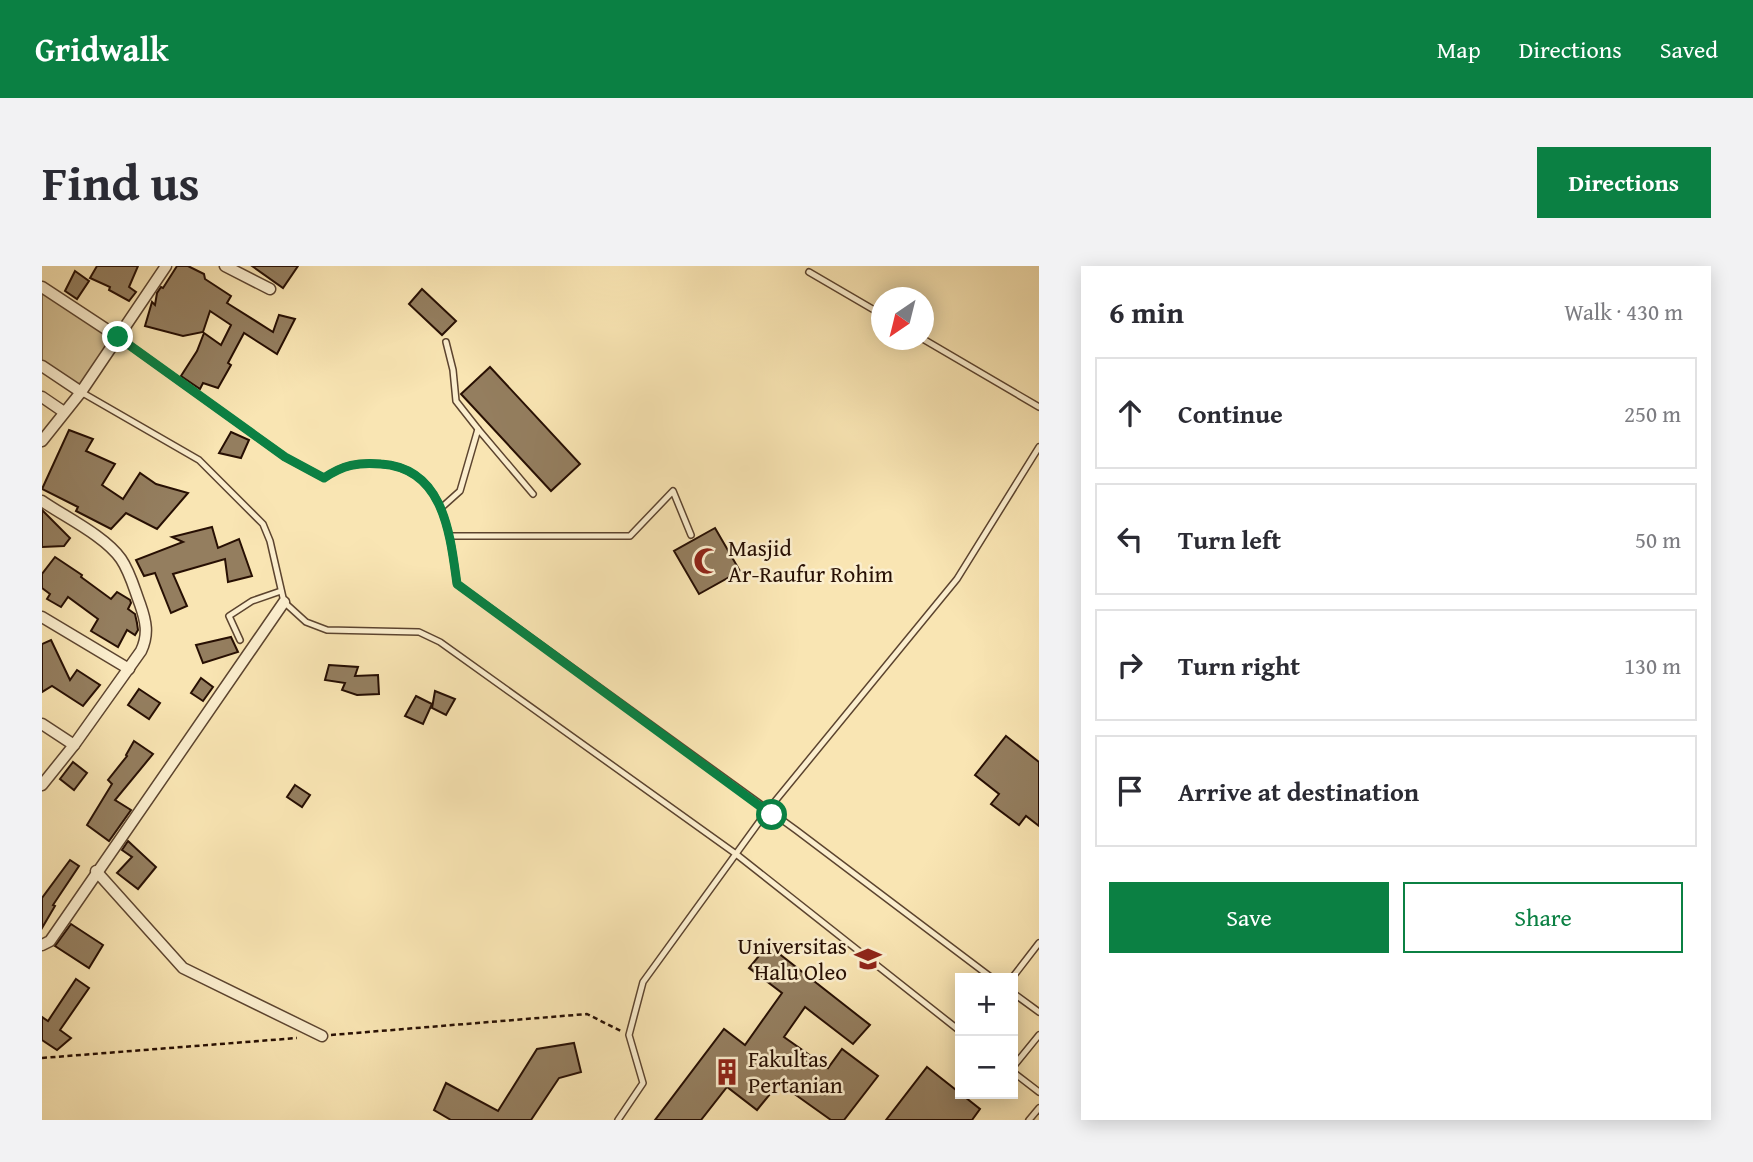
<!DOCTYPE html>
<meta charset="utf-8">
<style>
:root{--surface:#fff;--page:#f2f2f3;--text:#2b2b33;--muted:#7c7c81;--line:#e1e1e2;--accent:#0b8043}
body{margin:0;font-family:"Gentium Book Plus",serif;background:var(--page);color:var(--text)}
.controls{position:absolute;right:21px;bottom:21px;display:grid;overflow:hidden;border-radius:0px;box-shadow:0 4px 18px #0003}
.controls button{width:63px;height:63px;display:grid;place-items:center;padding:0;border:0;border-bottom:2px solid var(--line);background:var(--surface);color:var(--text);font:35px sans-serif}
.compass{position:absolute;left:829px;top:21px;width:63px;height:63px;border-radius:50%;background:var(--surface);box-shadow:0 4px 18px #0003;rotate:215deg}
.stop{position:absolute;width:21px;height:21px;margin:-16px;border:5px solid #0b8043;border-radius:50%;background:#fff}
.stop.end{background:#0b8043;border-color:#fff;box-shadow:0 2px 7px #0008}
.list{margin:0;padding:0;list-style:none}
h2{display:flex;justify-content:space-between;align-items:center;height:91px;margin:0;padding:0 28px;font-size:30px}
h2 small{font-size:23px;font-weight:400;color:var(--muted)}
.list li{display:grid;grid-template-columns:46px 1fr auto;gap:21px;align-items:center;box-sizing:border-box;height:112px;margin:0 14px 14px;padding:0 14px;border:2px solid var(--line);border-radius:0px}
.list b{display:block;font-size:26px;white-space:nowrap}
.list em{font-size:23px;font-style:normal;color:var(--muted)}
.actions{display:flex;gap:14px;padding:21px 28px}
.actions a{flex:1;padding:16px 0;border:2px solid var(--accent);border-radius:0px;text-align:center;font-size:24px;color:var(--accent)}
.actions .main{background:var(--accent);color:#fff}
.icon{flex:none;width:38px;height:38px;fill:none;stroke:currentColor;stroke-width:2;stroke-linecap:round;stroke-linejoin:round}
.map{position:relative;flex:none;width:997px;height:854px;overflow:hidden;border-radius:0px}
header{display:flex;align-items:center;gap:42px;box-sizing:border-box;height:98px;padding:0 35px;background:var(--accent);color:#fff}
header strong{font-size:33px}
nav{display:flex;gap:38px;margin-inline-start:auto;font-size:24px}
.intro{display:flex;align-items:center;justify-content:space-between;box-sizing:border-box;height:168px;padding:0 42px}
h1{margin:0;font-size:49px}
.button{padding:18px 32px;border-radius:0px;background:var(--accent);color:#fff;font-size:24px;font-weight:700}
main{display:flex;gap:42px;padding:0 42px}
aside{flex:1;background:var(--surface);border-radius:0px;box-shadow:0 4px 18px #0003}
.map>svg:first-child{display:block}
.green{fill:#d5c195;stroke:#7e684c;stroke-width:2}
.building{fill:#947e5f;stroke:#270f03;stroke-width:2}
.lines{fill:none;stroke-linecap:round;stroke-linejoin:round}
.lane-casing{stroke:#5c442f;stroke-width:8}
.street-casing{stroke:#5c442f;stroke-width:13}
.path{stroke:#270f03;stroke-width:2.5;stroke-dasharray:5 3.5;stroke-linecap:butt}
.lane{stroke:#fbeece;stroke-width:5}
.street{stroke:#fbeece;stroke-width:10}
.route{stroke:#0b8043;stroke-width:9}
.labels{text-anchor:middle;stroke-width:5;stroke-linejoin:round;paint-order:stroke}
.poi-label{font-size:23px;fill:#270f03;stroke:#fbeece;text-anchor:start}
</style>
<header>
<strong>Gridwalk</strong>
<nav><a>Map</a><a>Directions</a><a>Saved</a></nav>
</header>
<div class="intro"><h1>Find us</h1><a class="button">Directions</a></div>
<main>
<div class="map">
<svg width="997" height="854" viewBox="0 0 997 854">
<rect width="100%" height="100%" fill="#f9e5b3"/>
<filter id="stains"><feTurbulence type="fractalNoise" baseFrequency=".00286" numOctaves="4"/><feColorMatrix values="0 0 0 0 .2 0 0 0 0 .09 0 0 0 0 .02 0 0 0 .5 -.17"/></filter>
<radialGradient id="worn" r=".72"><stop offset=".6" stop-color="#630" stop-opacity="0"/><stop offset="1" stop-color="#630" stop-opacity=".3"/></radialGradient>
<polygon class="green" points="0,21 76,71 38,124 0,99"/>
<g class="building">
<polygon points="55,0 96,0 87,21 94,26 87,35 67,24 68,21 48,12"/>
<polygon points="135,0 146,0 162,8 163,13 189,30 185,37 231,66 237,49 253,53 235,88 202,67 186,97 189,99 176,122 161,117 158,123 139,110 155,85 162,67 179,79 189,59 168,45 161,66 141,70 103,60 110,36 113,39 115,27 119,21 121,22"/>
<polygon points="210,0 256,0 241,22"/>
<polygon points="33,5 47,15 35,33 23,25"/>
<polygon points="380,23 414,55 400,69 367,38"/>
<polygon points="448,101 538,198 509,225 419,128"/>
<polygon points="27,164 51,173 44,185 73,198 60,219 81,233 98,207 114,218 146,227 115,263 84,247 69,263 34,245 36,241 0,223"/>
<polygon points="189,166 207,174 199,192 177,187"/>
<polygon points="0,244 28,272 22,280 0,281"/>
<polygon points="170,261 176,282 197,273 210,310 186,316 183,293 131,308 145,340 129,347 113,307 102,310 94,294 141,276 130,271"/>
<polygon points="673,262 698,305 657,328 632,285"/>
<polygon points="13,291 40,309 39,311 69,333 75,326 88,334 89,337 86,343 93,348 95,357 96,364 93,369 85,364 76,381 49,365 56,353 26,331 19,341 5,333 8,328 0,322 0,308"/>
<polygon points="189,371 196,386 161,397 154,379"/>
<polygon points="9,374 28,414 35,404 58,419 41,440 10,420 0,426 0,378"/>
<polygon points="287,399 316,401 313,410 336,409 337,428 315,429 300,424 303,417 283,414"/>
<polygon points="159,412 171,421 161,435 149,427"/>
<polygon points="97,423 118,437 107,453 86,439"/>
<polygon points="393,425 413,433 404,449 390,442"/>
<polygon points="374,430 390,438 381,458 363,450"/>
<polygon points="964,470 997,496 997,560 984,550 977,559 949,538 957,528 933,509"/>
<polygon points="92,475 111,488 73,534 89,544 67,575 45,559 70,518 66,514 85,490 84,489"/>
<polygon points="31,496 45,507 32,524 18,513"/>
<polygon points="253,519 268,529 260,541 245,531"/>
<polygon points="86,575 114,601 96,623 75,607 90,591 80,584"/>
<polygon points="28,594 37,600 11,639 13,640 0,662 0,632"/>
<polygon points="29,658 61,679 47,702 13,680"/>
<polygon points="726,679 828,759 811,778 763,741 742,771 786,802 800,783 836,810 802,854 789,854 737,817 715,844 685,821 659,854 613,854 682,763 703,779 740,727 707,702"/>
<polygon points="34,713 47,722 18,764 29,772 15,784 0,774 0,751 6,755"/>
<polygon points="532,777 539,806 517,812 489,854 409,854 392,844 404,817 456,845 495,783"/>
<polygon points="885,801 938,843 930,854 844,854"/>
</g>
<g class="lines">
<defs>
<g id="lane">
<polyline points="767,6 839,48"/>
<path d="M 76,71 L 243,191 L 282,212 C 301,199 316,196 339,198 C 402,202 408,268 415,318 L 754,564 L 950,712"/>
<polyline points="881,73 997,141"/>
<polyline points="404,76 411,104 414,135 436,163"/>
<polyline points="39,126 157,194 221,258 228,275 242,336 264,356 285,364 377,366 398,376 694,588 918,765"/>
<polyline points="399,242 418,225 436,163 491,228"/>
<polyline points="408,270 588,270 631,225 649,269"/>
<polyline points="198,374 187,350 210,335 239,325"/>
<polyline points="970,712 997,677"/>
<polyline points="971,727 997,746"/>
<polyline points="971,801 997,769"/>
<polyline points="971,806 997,826"/>
<polyline points="576,854 601,817 587,769 601,716 725,545 915,313 997,181"/>
<polyline points="987,854 997,842"/>
</g>
<g id="street">
<polyline points="183,0 228,23"/>
<polyline points="0,21 76,71"/>
<polyline points="0,100 39,126"/>
<polyline points="0,131 22,146"/>
<polyline points="0,175 39,126 124,0"/>
<path d="M 0,235 C 23,251 63,270 79,293 C 88,306 92,322 98,338 C 104,355 107,368 99,385 L 32,479"/>
<polyline points="0,351 87,403"/>
<polyline points="0,458 32,479 0,519"/>
<polyline points="54,605 141,702 280,770"/>
<polyline points="0,679 8,675 242,336"/>
</g>
</defs>
<use href="#lane" class="lane-casing"/>
<use href="#street" class="street-casing"/>
<g class="path">
<polyline points="289,769 545,748 579,765"/>
<polyline points="0,792 255,772"/>
</g>
<use href="#lane" class="lane"/>
<use href="#street" class="street"/>
</g>
<g class="lines">
<path class="route" d="M 76,71 L 243,191 L 282,212 C 301,199 316,196 339,198 C 402,202 408,268 415,318 L 730,549"/>
</g>
<defs>
<symbol id="mosque-bare" viewBox="-9 -9 18 18"><path d="M3.5-4.9A6 6 0 1 0 3.5 4.9A5 5 0 1 1 3.5-4.9Z" fill="#8f2418" stroke="#fbeece" stroke-width="2.5" paint-order="stroke"/></symbol>
<symbol id="university-bare" viewBox="-9 -9 18 18"><path d="M0-5L7-2L0 1L-7-2ZM-4 1L0 2.5L4 1V4Q0 6-4 4Z" fill="#8f2418" stroke="#fbeece" stroke-width="2.5" paint-order="stroke"/></symbol>
<symbol id="building-bare" viewBox="-9 -9 18 18"><path d="M-4-6H4V6H1V3H-1V6H-4ZM-2.5-4.3h1.7v1.8h-1.7ZM.8-4.3h1.7v1.8H.8ZM-2.5-1h1.7V.8h-1.7ZM.8-1h1.7V.8H.8Z" fill="#8f2418" stroke="#fbeece" stroke-width="2.5" paint-order="stroke"/></symbol>
</defs>
<g fill-rule="evenodd">
<use href="#mosque-bare" x="646" y="276" width="38" height="38"/>
<use href="#university-bare" x="807" y="674" width="38" height="38"/>
<use href="#building-bare" x="666" y="787" width="38" height="38"/>
</g>
<g class="labels">
<g class="poi-label">
<text x="686" y="290">Masjid<tspan x="686" dy="26">Ar-Raufur Rohim</tspan></text>
<text x="805" y="688" text-anchor="end">Universitas<tspan x="805" dy="26">Halu Oleo</tspan></text>
<text x="706" y="801">Fakultas<tspan x="706" dy="26">Pertanian</tspan></text>
</g>
</g>
<rect width="100%" height="100%" filter="url(#stains)"/>
<rect width="100%" height="100%" fill="url(#worn)"/>
</svg>
<div class="controls">
<button>+</button>
<button>−</button>
</div>
<svg class="compass" viewBox="-18 -18 36 36"><path d="M0-13l5 13h-10z" fill="#e53935"/><path d="M0 13l5-13h-10z" fill="#7c7c81"/></svg>
<div class="stop" style="left:730px;top:549px"></div>
<div class="stop end" style="left:76px;top:71px"></div>
</div>
<aside>
<h2>6 min<small>Walk · 430 m</small></h2>
<ul class="list">
<li><svg class="icon" aria-label="ahead" viewBox="0 0 24 24"><path d="M12 20V5M6 11l6-6 6 6"/></svg><div><b>Continue</b></div><em>250 m</em></li>
<li><svg class="icon" aria-label="left" viewBox="0 0 24 24"><path d="M17 20v-9H6M10 6l-5 5 5 5"/></svg><div><b>Turn left</b></div><em>50 m</em></li>
<li><svg class="icon" aria-label="right" viewBox="0 0 24 24"><path d="M7 20v-9h11M14 6l5 5-5 5"/></svg><div><b>Turn right</b></div><em>130 m</em></li>
<li><svg class="icon" aria-label="arrive" viewBox="0 0 24 24"><path d="M6 21V4h12l-3 4 3 4H6"/></svg><div><b>Arrive at destination</b></div></li>
</ul>
<div class="actions"><a class="main">Save</a><a>Share</a></div>
</aside>
</main>
